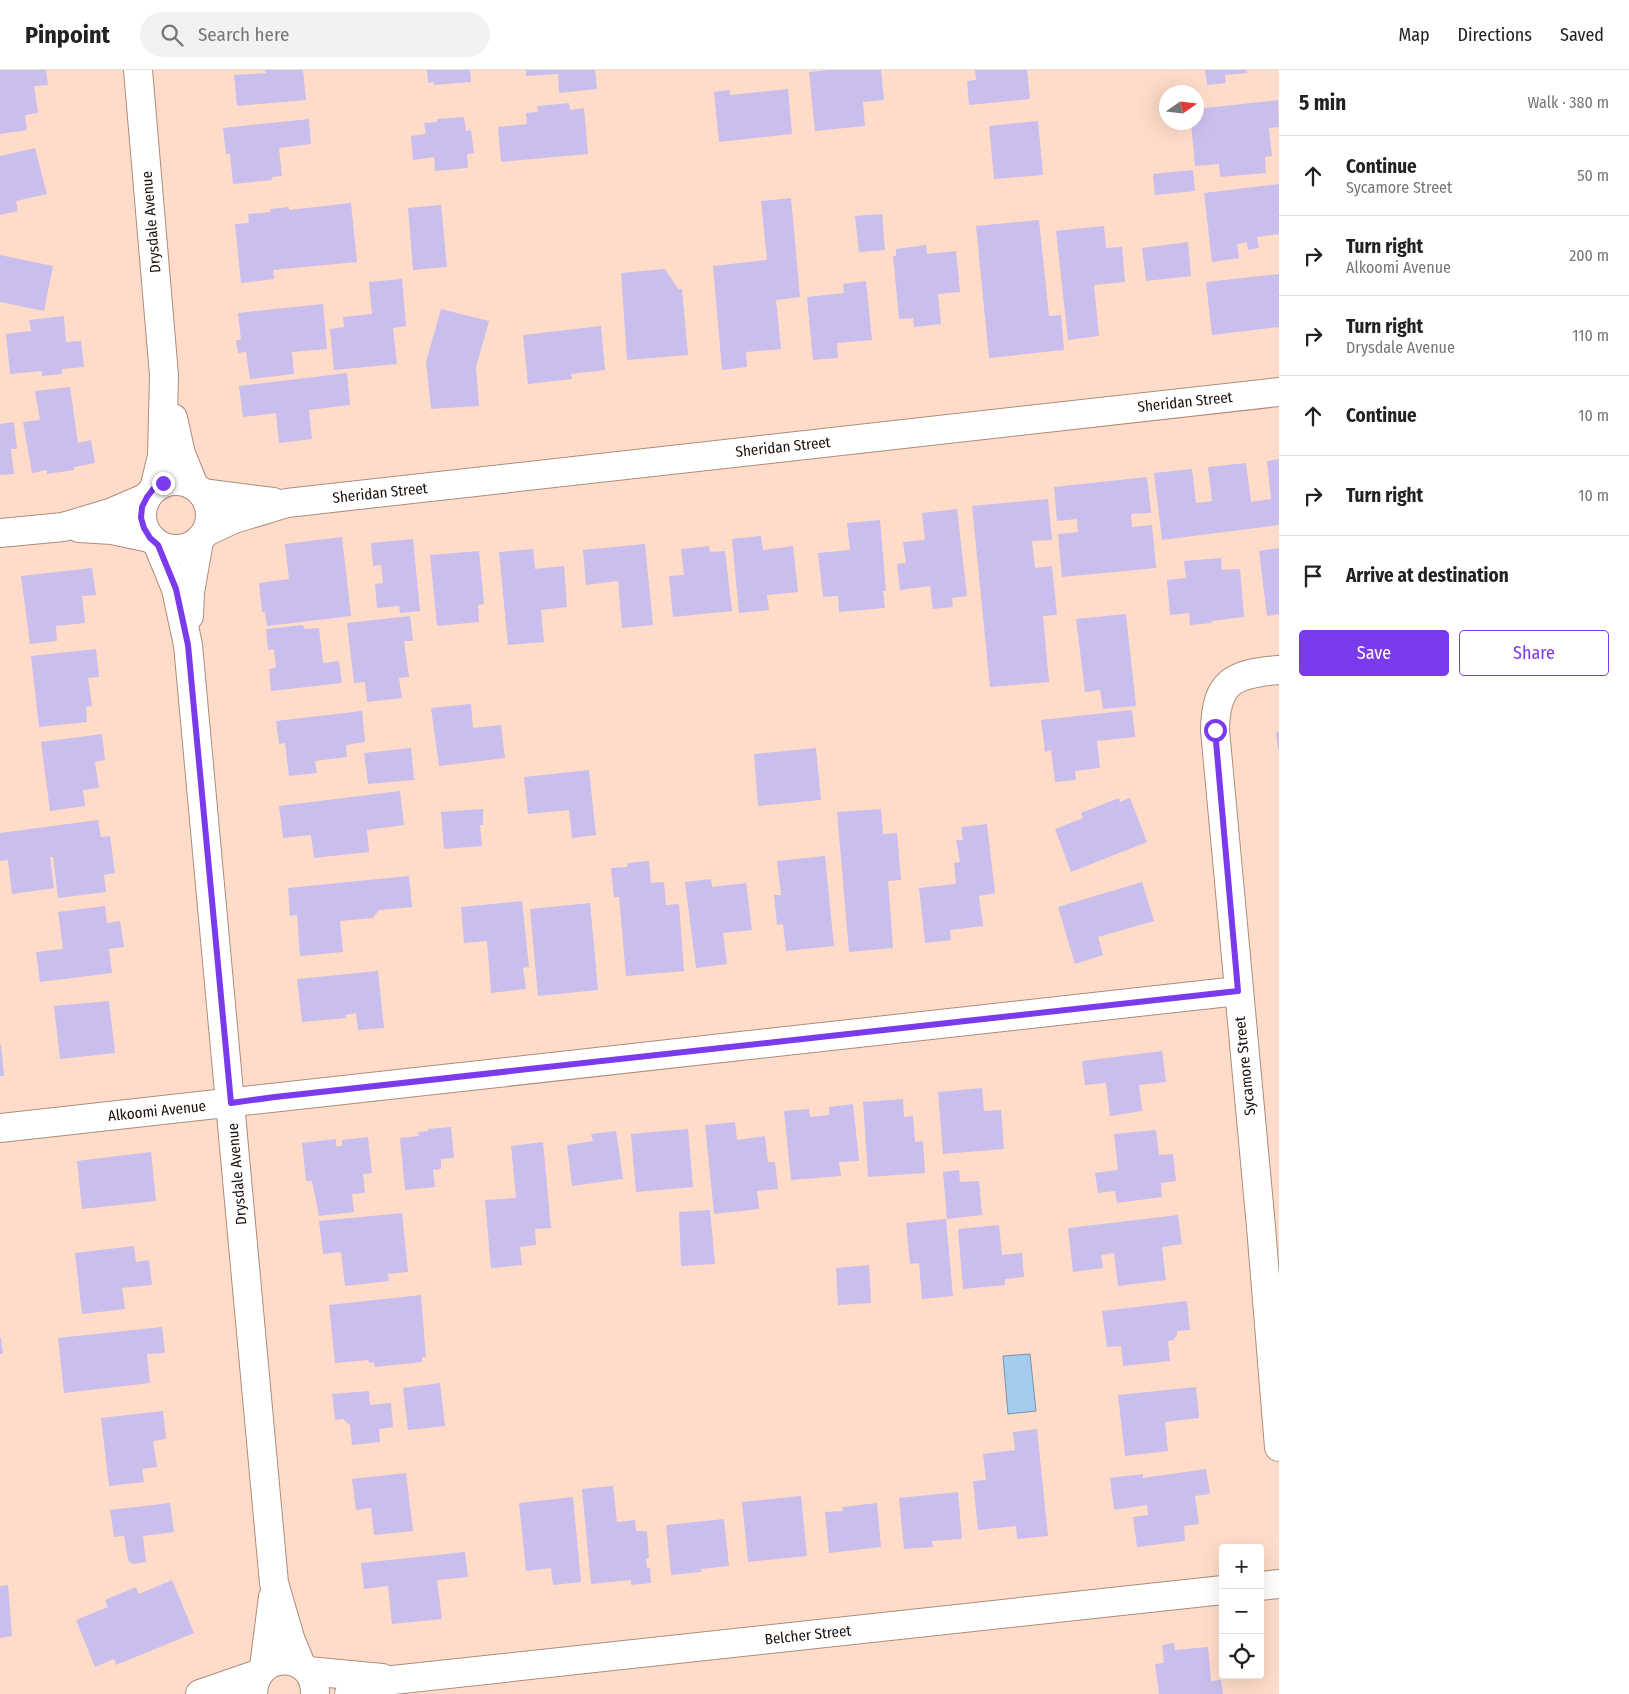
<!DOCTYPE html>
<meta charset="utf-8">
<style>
:root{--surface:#fff;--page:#f2f2f2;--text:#222;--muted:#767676;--line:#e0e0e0;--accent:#7c3aed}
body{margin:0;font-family:"Fira Sans Condensed",sans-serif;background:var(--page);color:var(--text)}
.controls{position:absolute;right:15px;bottom:15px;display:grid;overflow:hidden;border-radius:5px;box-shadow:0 5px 20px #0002}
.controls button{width:45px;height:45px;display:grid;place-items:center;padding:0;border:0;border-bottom:1px solid var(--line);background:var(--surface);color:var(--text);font:25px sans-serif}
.compass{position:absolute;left:1159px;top:15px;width:45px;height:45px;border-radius:50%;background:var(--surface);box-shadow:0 5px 20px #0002;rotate:76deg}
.stop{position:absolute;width:15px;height:15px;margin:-11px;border:4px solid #7c3aed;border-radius:50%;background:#fff}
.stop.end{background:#7c3aed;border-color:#fff;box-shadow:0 1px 5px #0008}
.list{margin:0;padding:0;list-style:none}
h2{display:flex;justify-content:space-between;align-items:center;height:65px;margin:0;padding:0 20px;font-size:21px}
h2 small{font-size:16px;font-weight:400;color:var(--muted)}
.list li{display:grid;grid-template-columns:32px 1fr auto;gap:15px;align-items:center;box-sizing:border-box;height:80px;padding:0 20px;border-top:1px solid var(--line)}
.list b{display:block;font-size:19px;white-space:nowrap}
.list p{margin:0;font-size:16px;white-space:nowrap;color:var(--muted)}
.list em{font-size:16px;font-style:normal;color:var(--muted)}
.actions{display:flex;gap:10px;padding:15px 20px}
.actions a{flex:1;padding:11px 0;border:1px solid var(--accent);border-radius:5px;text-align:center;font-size:18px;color:var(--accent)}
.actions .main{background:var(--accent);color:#fff}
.icon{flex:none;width:28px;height:28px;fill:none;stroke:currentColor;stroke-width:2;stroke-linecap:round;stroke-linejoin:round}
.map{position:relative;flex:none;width:1279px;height:1624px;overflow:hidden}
header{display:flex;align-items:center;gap:30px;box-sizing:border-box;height:70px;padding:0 25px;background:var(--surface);border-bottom:1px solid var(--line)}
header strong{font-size:24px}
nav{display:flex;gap:28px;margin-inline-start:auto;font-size:18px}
.search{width:350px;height:45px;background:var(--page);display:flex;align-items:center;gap:12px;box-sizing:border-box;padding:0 18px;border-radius:28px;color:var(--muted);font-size:19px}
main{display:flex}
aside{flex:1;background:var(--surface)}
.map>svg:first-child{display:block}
.water{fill:#a3ccef;stroke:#7a93aa}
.building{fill:#c9beec}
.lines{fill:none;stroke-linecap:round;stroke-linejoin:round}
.minor-casing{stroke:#ac8c7b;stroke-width:30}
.minor{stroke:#fff;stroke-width:28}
.route{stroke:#7c3aed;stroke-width:6}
.labels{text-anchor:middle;stroke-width:4;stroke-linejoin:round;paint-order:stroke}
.street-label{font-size:15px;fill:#1a0f09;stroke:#fff}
</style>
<header>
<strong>Pinpoint</strong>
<div class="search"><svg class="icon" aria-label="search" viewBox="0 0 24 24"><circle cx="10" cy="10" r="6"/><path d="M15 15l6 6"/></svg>Search here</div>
<nav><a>Map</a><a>Directions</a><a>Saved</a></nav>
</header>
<main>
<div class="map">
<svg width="1279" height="1624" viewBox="0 0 1279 1624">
<rect width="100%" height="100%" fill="#ffdcca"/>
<polygon class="water" points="1030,1284 1036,1341 1008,1344 1003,1286"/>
<g class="building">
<polygon points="0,0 46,0 48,15 34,16 38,43 25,45 27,60 0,64"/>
<polygon points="265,0 303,0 306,30 237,36 234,5 266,3"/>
<polygon points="427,0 470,0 471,12 434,15 434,12 428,13"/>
<polygon points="526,0 595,0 597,19 559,23 558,4 526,6"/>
<polygon points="830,0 881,0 884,30 863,32 865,56 815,61 809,2"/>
<polygon points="975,0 1027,0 1030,29 969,35 967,11 976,10"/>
<polygon points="1205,0 1246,0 1247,3 1225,5 1226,13 1207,15"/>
<polygon points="788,19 792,64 719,72 714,22 730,20 730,25"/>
<polygon points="1278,30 1279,57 1269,58 1272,86 1265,87 1266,103 1220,107 1219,94 1195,96 1191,52 1196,52 1196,39"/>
<polygon points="569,33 570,40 584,38 588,84 501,92 498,57 527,54 526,43 538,42 537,36"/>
<polygon points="464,47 466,61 471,60 474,83 467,84 468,98 435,101 434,87 413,90 411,66 426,64 424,53 437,52 437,49"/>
<polygon points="309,49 311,74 279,78 282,106 272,107 272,110 233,114 230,84 226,84 223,58"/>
<polygon points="1038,51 1043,105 994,109 989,56"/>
<polygon points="35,78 47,124 16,131 18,141 0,145 0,86"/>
<polygon points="1193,100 1195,121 1155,125 1153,104"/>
<polygon points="1279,114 1279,164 1257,167 1259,178 1248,180 1247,172 1237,174 1239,188 1212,192 1204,123"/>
<polygon points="791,128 800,227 776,230 781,279 746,282 747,297 722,300 713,196 767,190 761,131"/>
<polygon points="351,133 357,192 273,200 274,209 241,213 235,154 249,153 248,144 271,142 270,139 289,137 289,140"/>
<polygon points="441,135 447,197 413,200 408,138"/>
<polygon points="882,144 885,180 859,182 855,146"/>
<polygon points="1039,150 1049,246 1061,245 1064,280 989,288 976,156"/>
<polygon points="1104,156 1106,178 1122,177 1125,212 1094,215 1099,266 1068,270 1056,161"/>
<polygon points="1188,172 1191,206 1146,211 1142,178"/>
<polygon points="926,175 927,184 956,181 960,222 938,224 941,254 914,257 913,248 899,249 893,186 896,186 896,179"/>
<polygon points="0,185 53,196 44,241 0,232"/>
<polygon points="665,199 678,219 682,219 688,285 627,290 621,203"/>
<polygon points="1279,204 1279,257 1212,265 1206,212"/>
<polygon points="402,209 406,256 393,258 397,294 334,300 330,259 344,257 343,247 372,244 369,212"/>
<polygon points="866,211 872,270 837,273 838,288 813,290 807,227 844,223 843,214"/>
<polygon points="323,234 327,279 292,282 294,304 250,309 246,282 238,283 236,270 241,270 238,243"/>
<polygon points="441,239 489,251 476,297 479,336 431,339 426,292"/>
<polygon points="64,246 66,272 81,271 84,297 62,299 62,304 42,306 42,301 10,304 6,264 31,261 29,250"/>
<polygon points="601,256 605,300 571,304 572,309 528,314 523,265"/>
<polygon points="347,303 350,335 309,340 312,369 279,373 276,343 243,347 239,316"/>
<polygon points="70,317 78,373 91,370 95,393 74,397 74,400 47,404 47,400 32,403 23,352 40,350 35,321"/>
<polygon points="14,352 17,379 11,379 14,404 0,405 0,354"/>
<polygon points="1279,389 1279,455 1162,470 1154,403 1192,399 1196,433 1212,431 1208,397 1246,393 1251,432 1271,429 1267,391"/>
<polygon points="1147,407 1151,443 1131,444 1132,457 1152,455 1156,498 1062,507 1058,464 1078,462 1077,449 1057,451 1054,417"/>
<polygon points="1048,429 1052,470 1032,471 1035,498 1052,496 1057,545 1043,546 1049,612 990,617 972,436"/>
<polygon points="957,439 967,526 952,528 953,537 933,539 930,516 900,520 897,494 906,493 903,472 925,470 922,443"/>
<polygon points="880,450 886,521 883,521 885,538 839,542 838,526 823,527 818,483 850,480 847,453"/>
<polygon points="761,466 763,480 793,476 798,522 767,525 769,540 739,543 732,469"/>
<polygon points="342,467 351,546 267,556 265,542 262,542 259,513 289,509 285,474"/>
<polygon points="413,469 420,541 400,543 399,536 377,538 375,514 383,513 381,495 373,496 371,473"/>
<polygon points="645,474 653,555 622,558 618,511 586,515 583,480"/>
<polygon points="709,476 710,482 725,481 732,541 673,547 669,506 684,505 681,479"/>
<polygon points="1279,478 1279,544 1267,546 1259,481"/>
<polygon points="533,479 535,499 564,496 567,537 541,540 544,572 508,575 499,482"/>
<polygon points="479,481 484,534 478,535 479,552 437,556 430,485"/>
<polygon points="1221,488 1222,500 1240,499 1244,547 1211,551 1212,553 1190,555 1189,543 1170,545 1167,510 1186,508 1184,491"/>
<polygon points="92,498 96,525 82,526 85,553 56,556 57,571 30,574 21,506"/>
<polygon points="1126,544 1136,636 1103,639 1100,620 1085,622 1076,549"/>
<polygon points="410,546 413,571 404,571 409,607 399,608 402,628 367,632 365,612 354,613 347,553"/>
<polygon points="303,555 304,559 319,558 323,593 339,591 342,613 271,621 269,599 276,598 274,579 268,580 266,559"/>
<polygon points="96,579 99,607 88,608 92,636 86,637 87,652 39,657 31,586"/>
<polygon points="471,634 473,658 501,655 505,688 439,696 431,638"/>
<polygon points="1132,640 1135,667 1097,671 1100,698 1075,701 1076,710 1055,712 1051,680 1045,682 1041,650"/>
<polygon points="362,641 365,672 346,675 347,687 315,691 317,703 289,706 285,673 279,674 276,651"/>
<polygon points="1276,662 1279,662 1279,680 1278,680"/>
<polygon points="102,664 105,690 95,692 99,718 83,720 85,736 50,741 41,672"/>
<polygon points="411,678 414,710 368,714 364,683"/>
<polygon points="816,678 821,730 758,736 754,684"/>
<polygon points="589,700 596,765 572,768 569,740 528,744 524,707"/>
<polygon points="400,721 404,755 367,760 369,782 314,788 311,765 283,768 279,736"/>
<polygon points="1119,728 1120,732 1130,728 1147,772 1071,802 1055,759 1083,748 1081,743"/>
<polygon points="483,739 483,755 480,755 482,776 444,779 441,742"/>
<polygon points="881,739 883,764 897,763 901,810 888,811 893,878 849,882 837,742"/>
<polygon points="98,750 101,767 110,766 115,803 104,805 106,822 58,828 53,787 50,787 54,818 12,824 8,790 0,791 0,763"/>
<polygon points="987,754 995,823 979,826 983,856 950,860 951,870 925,873 919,818 956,814 954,793 960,792 956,770 963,770 961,757"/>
<polygon points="825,786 834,876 786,881 783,854 777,855 774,825 781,825 777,791"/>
<polygon points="649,791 651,813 664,812 666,835 679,834 684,901 626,906 619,827 614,827 611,798 627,797 628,793"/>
<polygon points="409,806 412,837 379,840 373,848 340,851 343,882 300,886 297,845 290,846 288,818"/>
<polygon points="711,809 712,817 746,813 752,860 723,863 727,894 696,898 685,812"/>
<polygon points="1142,812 1154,851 1098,867 1103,885 1075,894 1058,837"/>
<polygon points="522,831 529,897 523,898 526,919 491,923 487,871 464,873 461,837"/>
<polygon points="590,833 598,920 538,926 530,839"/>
<polygon points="105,836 107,853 120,851 124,877 109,879 112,903 40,912 36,882 63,879 58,842"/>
<polygon points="378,901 384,958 358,960 356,943 346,945 346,948 302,952 297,909"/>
<polygon points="109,931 115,983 60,989 54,936"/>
<polygon points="0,975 1,975 4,1006 0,1006"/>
<polygon points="1162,981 1166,1012 1139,1015 1142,1041 1110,1046 1106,1013 1085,1015 1082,991"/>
<polygon points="982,1018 984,1041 1001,1040 1004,1079 943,1084 938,1022"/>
<polygon points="903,1029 904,1047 913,1046 915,1072 923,1071 925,1103 868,1107 863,1032"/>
<polygon points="853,1034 859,1091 839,1092 841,1106 791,1110 784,1041 809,1039 810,1047 829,1045 829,1037"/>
<polygon points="735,1052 737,1070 765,1066 768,1092 775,1092 778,1119 757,1121 759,1139 714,1144 705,1055"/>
<polygon points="451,1057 454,1088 441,1089 441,1099 433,1100 435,1117 405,1120 400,1068 419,1066 418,1062 428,1061 428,1059"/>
<polygon points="688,1059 693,1117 636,1122 631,1064"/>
<polygon points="1156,1060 1159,1085 1173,1084 1176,1111 1161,1113 1162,1127 1117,1133 1115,1121 1098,1123 1095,1103 1118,1100 1114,1064"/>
<polygon points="616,1061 623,1109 572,1116 567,1075 593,1071 591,1064"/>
<polygon points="368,1067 372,1103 363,1104 365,1123 352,1124 354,1142 319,1146 312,1111 306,1111 302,1073 336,1069 336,1076 342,1076 342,1070"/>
<polygon points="543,1072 551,1158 535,1159 536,1175 520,1177 522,1195 491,1198 485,1130 516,1128 511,1076"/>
<polygon points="151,1082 156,1131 82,1139 77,1091"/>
<polygon points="959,1100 960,1112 979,1111 982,1145 947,1149 943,1102"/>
<polygon points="710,1140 715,1194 681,1196 679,1142"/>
<polygon points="402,1143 408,1202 388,1204 389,1211 345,1216 341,1182 323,1184 319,1151"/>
<polygon points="1178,1145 1182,1174 1162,1177 1166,1210 1118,1216 1114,1183 1101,1185 1103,1198 1073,1202 1068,1158"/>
<polygon points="946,1149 953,1226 922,1229 919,1193 910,1194 906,1153"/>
<polygon points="999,1155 1002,1185 1022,1183 1024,1207 1005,1209 1005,1215 963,1219 958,1159"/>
<polygon points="134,1176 136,1192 149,1190 152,1215 122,1218 125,1239 82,1244 75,1183"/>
<polygon points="869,1195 871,1233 838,1235 836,1198"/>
<polygon points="421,1225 426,1287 422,1287 422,1292 375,1297 374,1292 369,1293 368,1290 335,1293 329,1235"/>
<polygon points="1187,1231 1190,1260 1177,1261 1177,1265 1173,1270 1168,1271 1170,1291 1123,1296 1121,1276 1107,1277 1102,1241"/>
<polygon points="162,1257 165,1283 147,1284 150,1313 64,1323 58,1268"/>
<polygon points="0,1268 1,1268 3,1284 0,1284"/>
<polygon points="440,1313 445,1356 408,1360 403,1318"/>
<polygon points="1196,1317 1199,1348 1165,1352 1168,1381 1125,1386 1118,1325"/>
<polygon points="369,1321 370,1335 391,1333 393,1357 379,1359 380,1372 352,1375 350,1355 343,1349 335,1350 332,1324"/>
<polygon points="163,1341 166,1369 153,1371 157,1397 142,1399 144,1412 109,1416 101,1348"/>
<polygon points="1037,1359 1048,1466 1017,1469 1016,1456 978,1460 973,1411 986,1410 983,1384 1015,1380 1013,1362"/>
<polygon points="1206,1399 1210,1424 1195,1426 1199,1454 1184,1456 1185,1471 1137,1477 1133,1447 1148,1445 1147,1435 1114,1440 1110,1408 1143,1404 1143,1408"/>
<polygon points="406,1403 413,1461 374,1465 371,1438 356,1440 352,1409"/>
<polygon points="613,1416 617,1452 635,1450 636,1461 647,1461 649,1488 646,1489 647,1498 650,1498 651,1513 631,1515 631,1510 591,1514 582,1419"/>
<polygon points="958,1422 962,1469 932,1471 933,1477 904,1479 899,1428"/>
<polygon points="801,1426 807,1486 748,1492 742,1432"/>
<polygon points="573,1427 581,1512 553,1515 551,1498 526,1501 519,1433"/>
<polygon points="170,1433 174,1462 143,1466 146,1492 133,1494 128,1490 124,1466 114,1467 110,1440"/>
<polygon points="877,1433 881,1477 829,1483 825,1442 843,1441 842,1437"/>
<polygon points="724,1449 729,1496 701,1499 701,1502 671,1505 666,1455"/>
<polygon points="465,1482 468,1507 437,1510 442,1549 392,1554 388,1516 364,1519 361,1493"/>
<polygon points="172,1510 194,1563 116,1595 114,1589 95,1597 76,1550 108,1537 105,1530 136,1517 139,1524"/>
<polygon points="8,1515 12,1566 0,1568 0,1516"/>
<polygon points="1174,1573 1175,1580 1208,1577 1211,1611 1221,1610 1223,1624 1159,1624 1155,1594 1164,1593 1162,1575"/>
</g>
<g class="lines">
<defs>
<g id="minor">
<polyline points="138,0 164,305 162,386 154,419"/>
<polyline points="173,348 181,384 194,416"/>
<circle cx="176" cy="445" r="34"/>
<polyline points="202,423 273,432"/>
<polyline points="79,458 112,460 150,468"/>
<polyline points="206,462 234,449 287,433 1279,322"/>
<polyline points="0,463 63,457 110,443 147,427"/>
<polyline points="158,475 176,519 188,575 274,1513 290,1568 301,1595"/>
<polyline points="189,546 190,522 199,471"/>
<path d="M 1279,600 C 1233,604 1216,611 1215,660 L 1261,1157 L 1279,1377"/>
<polyline points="0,1058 1238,921"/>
<polyline points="1260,1516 1279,1514"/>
<polyline points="264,1597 273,1527"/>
<polyline points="308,1601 382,1608"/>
<polyline points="200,1624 258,1604"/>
<path d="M 253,1624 C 254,1579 316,1580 315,1624"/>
<polyline points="349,1624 393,1610 1223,1520"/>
</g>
</defs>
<use href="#minor" class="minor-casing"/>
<use href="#minor" class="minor"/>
</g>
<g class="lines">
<polyline class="route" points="163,413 154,418 147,427 142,437 141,448 144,458 150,468 158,475 176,519 188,575 231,1033 275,1027 1238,921 1215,660"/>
</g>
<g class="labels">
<g class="street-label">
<text transform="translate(151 152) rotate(-95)" y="5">Drysdale Avenue</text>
<text transform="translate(1185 332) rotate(-6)" y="5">Sheridan Street</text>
<text transform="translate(783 377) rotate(-6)" y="5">Sheridan Street</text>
<text transform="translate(380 423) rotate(-6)" y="5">Sheridan Street</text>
<text transform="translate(1245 996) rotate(-96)" y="5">Sycamore Street</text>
<text transform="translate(157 1041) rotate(-6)" y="5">Alkoomi Avenue</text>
<text transform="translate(237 1104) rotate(-95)" y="5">Drysdale Avenue</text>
<text transform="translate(808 1565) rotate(-6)" y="5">Belcher Street</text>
</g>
</g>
</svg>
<div class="controls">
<button>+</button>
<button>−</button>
<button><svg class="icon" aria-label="locate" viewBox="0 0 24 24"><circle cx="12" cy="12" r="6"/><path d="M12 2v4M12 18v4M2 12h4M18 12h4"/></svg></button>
</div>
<svg class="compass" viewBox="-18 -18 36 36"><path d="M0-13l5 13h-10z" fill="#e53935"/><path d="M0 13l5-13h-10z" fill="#767676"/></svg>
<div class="stop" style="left:1215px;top:660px"></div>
<div class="stop end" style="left:163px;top:413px"></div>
</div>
<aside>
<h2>5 min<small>Walk · 380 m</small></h2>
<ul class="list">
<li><svg class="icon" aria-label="ahead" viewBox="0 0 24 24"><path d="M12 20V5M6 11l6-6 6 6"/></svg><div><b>Continue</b><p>Sycamore Street</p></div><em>50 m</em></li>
<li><svg class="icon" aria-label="right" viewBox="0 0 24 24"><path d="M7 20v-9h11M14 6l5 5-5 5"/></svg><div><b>Turn right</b><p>Alkoomi Avenue</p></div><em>200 m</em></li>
<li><svg class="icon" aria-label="right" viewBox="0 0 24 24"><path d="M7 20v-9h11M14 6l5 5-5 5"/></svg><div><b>Turn right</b><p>Drysdale Avenue</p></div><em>110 m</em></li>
<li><svg class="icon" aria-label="ahead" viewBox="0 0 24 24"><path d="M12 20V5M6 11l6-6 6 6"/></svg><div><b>Continue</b></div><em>10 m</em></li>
<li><svg class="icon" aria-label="right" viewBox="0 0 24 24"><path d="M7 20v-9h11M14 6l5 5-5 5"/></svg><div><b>Turn right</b></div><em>10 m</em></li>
<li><svg class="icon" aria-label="arrive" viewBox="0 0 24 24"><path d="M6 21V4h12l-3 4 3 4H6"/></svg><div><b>Arrive at destination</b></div></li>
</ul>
<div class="actions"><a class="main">Save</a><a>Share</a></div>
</aside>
</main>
